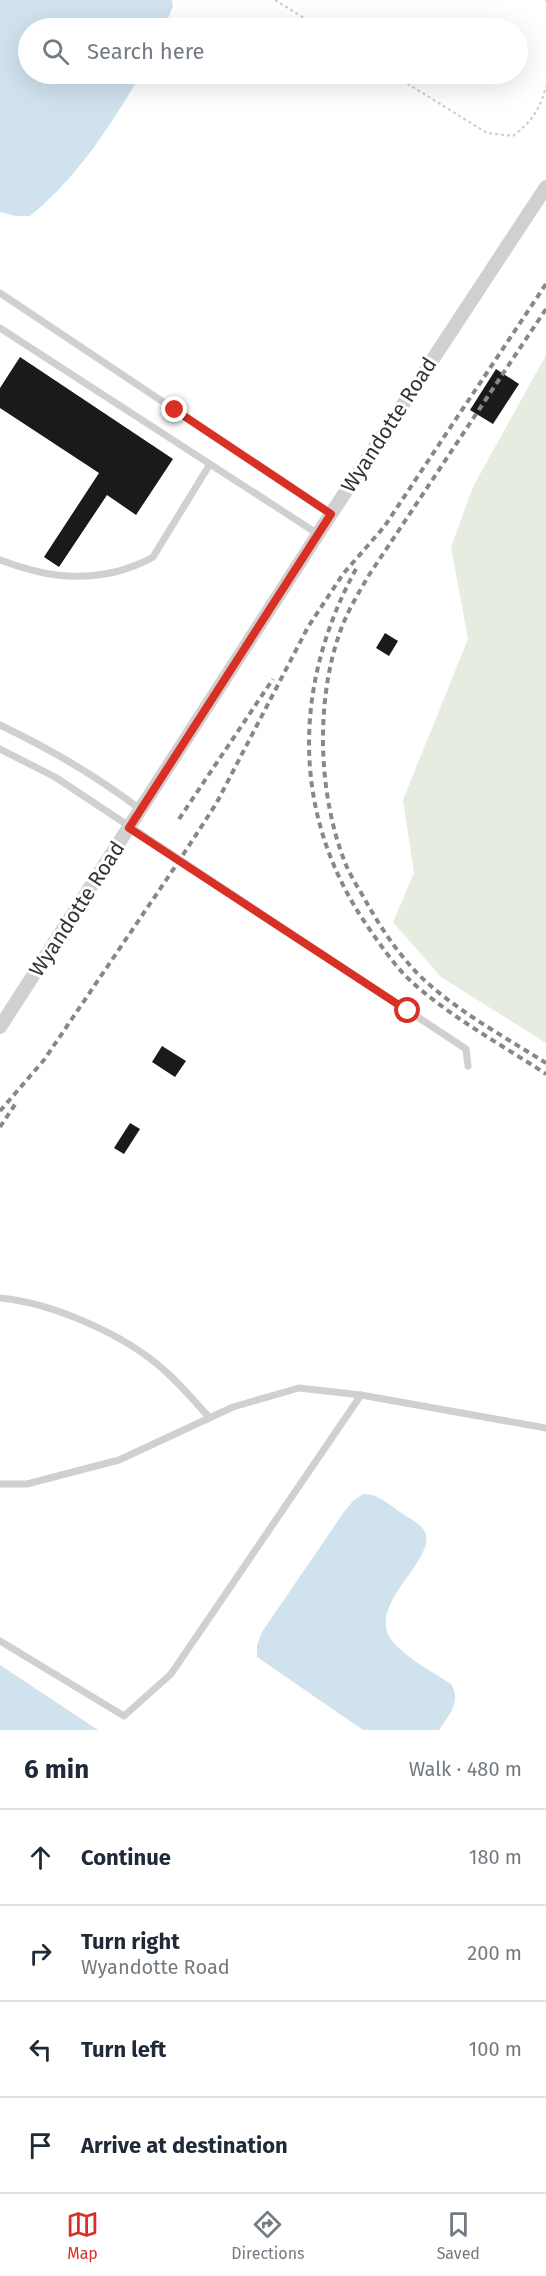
<!DOCTYPE html>
<meta charset="utf-8">
<style>
:root{--surface:#fff;--page:#f6f6f7;--text:#1f2937;--muted:#747a83;--line:#e0e1e3;--accent:#d93025}
body{margin:0;font-family:"Fira Sans",sans-serif;background:var(--page);color:var(--text)}
.stop{position:absolute;width:18px;height:18px;margin:-14px;border:4px solid #d93025;border-radius:50%;background:#fff}
.stop.end{background:#d93025;border-color:#fff;box-shadow:0 2px 6px #0008}
.list{margin:0;padding:0;list-style:none}
h2{display:flex;justify-content:space-between;align-items:center;height:78px;margin:0;padding:0 24px;font-size:26px}
h2 small{font-size:20px;font-weight:400;color:var(--muted)}
.list li{display:grid;grid-template-columns:39px 1fr auto;gap:18px;align-items:center;box-sizing:border-box;height:96px;padding:0 24px;border-top:2px solid var(--line)}
.list b{display:block;font-size:22px;white-space:nowrap}
.list p{margin:0;font-size:20px;white-space:nowrap;color:var(--muted)}
.list em{font-size:20px;font-style:normal;color:var(--muted)}
.icon{flex:none;width:33px;height:33px;fill:none;stroke:currentColor;stroke-width:2;stroke-linecap:round;stroke-linejoin:round}
.map{position:relative;flex:none;width:546px;height:1730px;overflow:hidden}
.search{position:absolute;background:var(--surface);box-shadow:0 6px 24px #0002;left:18px;right:18px;top:18px;height:66px;display:flex;align-items:center;gap:15px;box-sizing:border-box;padding:0 21px;border-radius:33px;color:var(--muted);font-size:22px}
.sheet{height:462px;background:var(--surface)}
nav{display:flex;justify-content:space-around;align-items:center;box-sizing:border-box;height:84px;border-top:2px solid var(--line);background:var(--surface);font-size:16px;color:var(--muted)}
nav a{display:grid;justify-items:center;gap:3px}
nav .on{color:var(--accent)}
.map>svg:first-child{display:block}
.green{fill:#e6ecdf}
.water{fill:#cfe2ee}
.building{fill:#1a1a1a}
.lines{fill:none;stroke-linecap:round;stroke-linejoin:round}
.path{stroke:#cdcdcd;stroke-width:2;stroke-dasharray:3 3;stroke-linecap:butt}
.service{stroke:#d0d0d0;stroke-width:7}
.minor{stroke:#d0d0d0;stroke-width:14}
.rail{stroke:#888;stroke-width:4;stroke-dasharray:6 4.5;stroke-linecap:butt}
.route{stroke:#d93025;stroke-width:8}
.labels{text-anchor:middle;stroke-width:6;stroke-linejoin:round;paint-order:stroke}
.street-label{font-size:21px;fill:#333;stroke:#fff}
</style>
<div class="map">
<svg width="546" height="1730" viewBox="0 0 546 1730">
<rect width="100%" height="100%" fill="#fff"/>
<polygon class="green" points="546,355 546,1043 441,977 393,922 414,873 403,800 468,639 451,547 473,487"/>
<g class="water">
<path d="M 0,0 L 172,0 L 173,6 L 164,28 L 28,28 L 28,74 L 141,74 C 111,125 77,178 30,216 L 16,216 L 0,212 Z"/>
<path d="M 363,1494 C 379,1494 389,1505 403,1514 C 410,1519 424,1525 426,1535 C 432,1562 371,1602 389,1636 C 400,1655 433,1672 451,1684 C 462,1701 449,1715 439,1730 L 363,1730 L 257,1657 L 257,1645 L 262,1632 L 344,1512 L 353,1501 Z"/>
<polygon points="0,1665 98,1730 0,1730"/>
</g>
<g class="building">
<polygon points="20,357 173,459 136,515 107,495 59,567 44,557 99,473 0,408 0,388"/>
<polygon points="496,369 519,384 493,424 470,410"/>
<polygon points="385,633 398,641 389,656 376,648"/>
<polygon points="162,1046 186,1061 175,1077 152,1062"/>
<polygon points="130,1123 140,1129 124,1154 114,1148"/>
</g>
<g class="lines">
<g class="path">
<polyline points="275,0 320,28"/>
<polyline points="546,0 546,1"/>
<path d="M 392,74 L 487,133 L 513,136 C 531,122 540,110 546,86"/>
</g>
<g class="service">
<polyline points="0,293 331,514"/>
<polyline points="0,328 318,534"/>
<path d="M 0,560 C 41,575 75,582 119,571 C 131,567 142,564 153,557 L 210,464"/>
<path d="M 0,725 C 50,749 97,776 141,810"/>
<polyline points="0,749 55,777 466,1049 468,1066"/>
<path d="M 0,1298 C 53,1303 126,1335 165,1371 C 181,1385 195,1402 210,1418"/>
<polyline points="0,1484 27,1484 119,1460 233,1407 299,1388 361,1395 546,1428"/>
<polyline points="0,1641 124,1716 171,1674 361,1395"/>
</g>
<polyline class="minor" points="0,1027 331,514 546,187"/>
<g class="rail">
<path d="M 546,309 L 369,575 C 358,594 347,612 340,632 C 315,702 318,796 346,865 C 352,879 361,892 368,905 C 385,935 406,965 432,987 C 466,1016 508,1039 546,1063"/>
<path d="M 356,569 C 292,686 291,816 368,927 C 382,947 396,968 414,984 C 454,1019 502,1045 546,1074"/>
<polyline points="179,819 273,679"/>
<polyline points="0,1111 44,1060 179,861 216,804 308,627 343,574 384,527 546,284"/>
<polyline points="0,1127 16,1103"/>
</g>
</g>
<g class="lines">
<polyline class="route" points="175,410 331,514 129,828 408,1011"/>
</g>
<g class="labels">
<g class="street-label">
<text transform="translate(389 425) rotate(-57)" y="7">Wyandotte Road</text>
<text transform="translate(77 909) rotate(-57)" y="7">Wyandotte Road</text>
</g>
</g>
</svg>
<div class="stop" style="left:408px;top:1011px"></div>
<div class="stop end" style="left:175px;top:410px"></div>
<div class="search"><svg class="icon" aria-label="search" viewBox="0 0 24 24"><circle cx="10" cy="10" r="6"/><path d="M15 15l6 6"/></svg>Search here</div>
</div>
<section class="sheet">
<h2>6 min<small>Walk · 480 m</small></h2>
<ul class="list">
<li><svg class="icon" aria-label="ahead" viewBox="0 0 24 24"><path d="M12 20V5M6 11l6-6 6 6"/></svg><div><b>Continue</b></div><em>180 m</em></li>
<li><svg class="icon" aria-label="right" viewBox="0 0 24 24"><path d="M7 20v-9h11M14 6l5 5-5 5"/></svg><div><b>Turn right</b><p>Wyandotte Road</p></div><em>200 m</em></li>
<li><svg class="icon" aria-label="left" viewBox="0 0 24 24"><path d="M17 20v-9H6M10 6l-5 5 5 5"/></svg><div><b>Turn left</b></div><em>100 m</em></li>
<li><svg class="icon" aria-label="arrive" viewBox="0 0 24 24"><path d="M6 21V4h12l-3 4 3 4H6"/></svg><div><b>Arrive at destination</b></div></li>
</ul>
</section>
<nav>
<a class="on"><svg class="icon" aria-label="map" viewBox="0 0 24 24"><path d="M3 6l6-2 6 2 6-2v14l-6 2-6-2-6 2zM9 4v14M15 6v14"/></svg>Map</a>
<a><svg class="icon" aria-label="directions" viewBox="0 0 24 24"><path d="M12 3l9 9-9 9-9-9zM9 14v-3h6M13 9l2 2-2 2"/></svg>Directions</a>
<a><svg class="icon" aria-label="saved" viewBox="0 0 24 24"><path d="M7 4h10v16l-5-4-5 4z"/></svg>Saved</a>
</nav>
